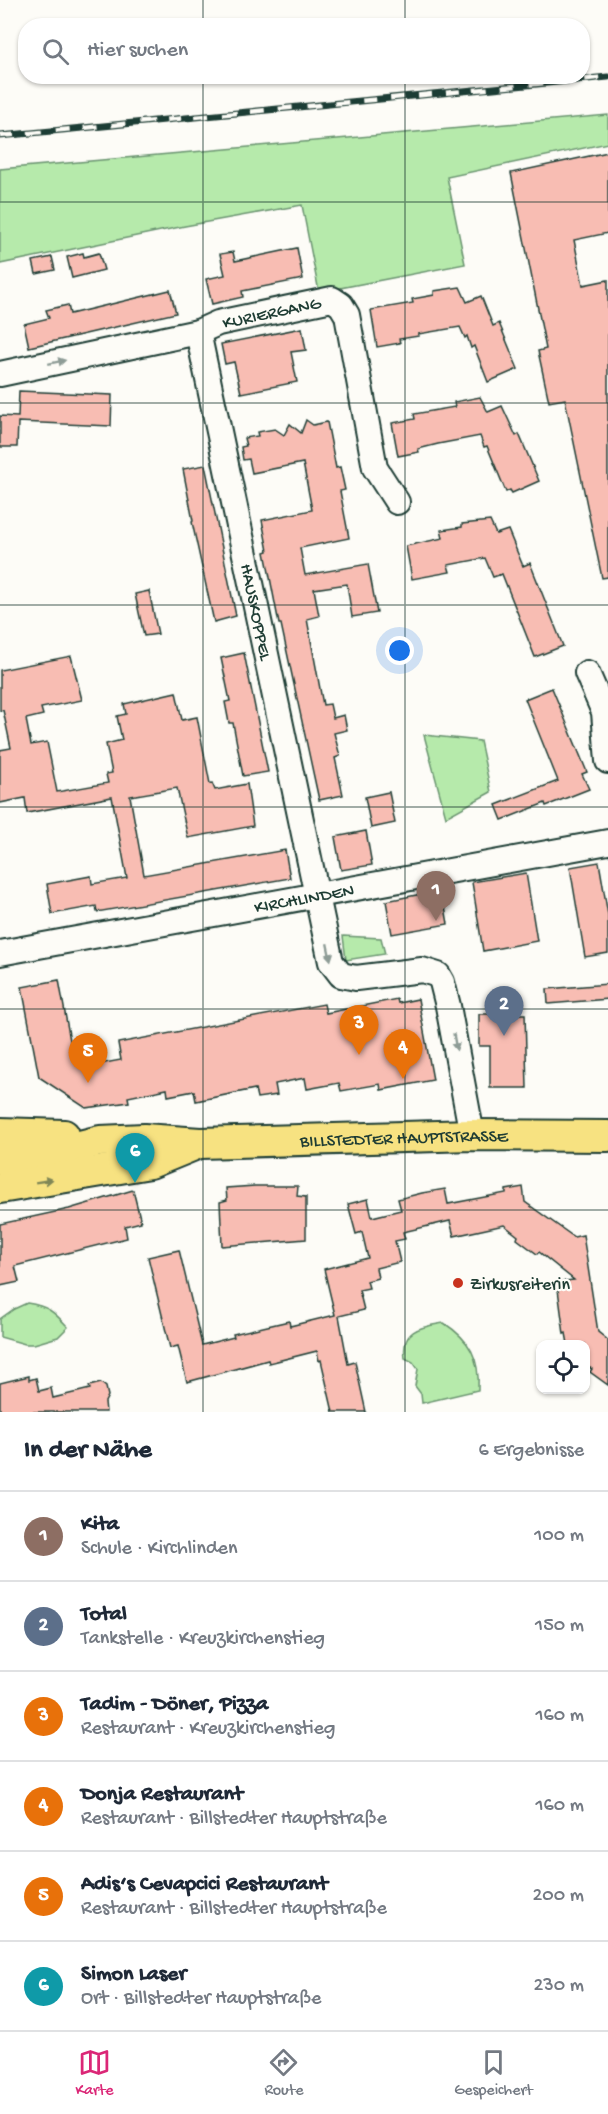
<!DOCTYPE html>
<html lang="de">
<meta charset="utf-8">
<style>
:root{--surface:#fff;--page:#f2f2f3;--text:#1f2937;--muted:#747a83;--line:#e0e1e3;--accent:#db2777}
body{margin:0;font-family:"Gochi Hand",sans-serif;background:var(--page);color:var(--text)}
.controls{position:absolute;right:18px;bottom:18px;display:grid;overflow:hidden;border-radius:12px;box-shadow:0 2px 4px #0004}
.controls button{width:54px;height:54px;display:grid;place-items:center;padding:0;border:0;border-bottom:2px solid var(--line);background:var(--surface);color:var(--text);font:30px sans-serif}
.you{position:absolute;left:400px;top:651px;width:21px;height:21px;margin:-15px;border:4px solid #fff;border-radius:50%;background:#1a73e8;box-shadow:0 0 0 9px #1a73e833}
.badge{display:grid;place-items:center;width:39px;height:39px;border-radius:50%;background:var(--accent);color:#fff;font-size:20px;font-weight:700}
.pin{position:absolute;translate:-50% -50px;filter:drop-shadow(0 2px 3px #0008)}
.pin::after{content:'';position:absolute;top:32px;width:21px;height:18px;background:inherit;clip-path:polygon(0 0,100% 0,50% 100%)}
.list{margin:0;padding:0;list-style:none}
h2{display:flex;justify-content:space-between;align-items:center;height:78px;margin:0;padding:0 24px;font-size:26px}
h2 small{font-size:20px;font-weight:400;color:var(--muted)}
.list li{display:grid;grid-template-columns:39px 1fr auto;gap:18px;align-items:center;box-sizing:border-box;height:90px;padding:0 24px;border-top:2px solid var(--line)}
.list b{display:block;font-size:22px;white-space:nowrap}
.list p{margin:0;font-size:20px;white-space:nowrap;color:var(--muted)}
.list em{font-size:20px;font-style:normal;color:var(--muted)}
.icon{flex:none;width:33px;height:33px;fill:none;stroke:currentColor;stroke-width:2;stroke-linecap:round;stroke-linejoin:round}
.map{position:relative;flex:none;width:608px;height:1412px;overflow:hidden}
.search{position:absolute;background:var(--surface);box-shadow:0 2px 4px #0004;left:18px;right:18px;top:18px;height:66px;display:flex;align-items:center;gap:15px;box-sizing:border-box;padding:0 21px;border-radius:24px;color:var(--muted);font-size:22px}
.sheet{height:618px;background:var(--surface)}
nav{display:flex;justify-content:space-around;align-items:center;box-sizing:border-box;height:84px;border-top:2px solid var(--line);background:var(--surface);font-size:16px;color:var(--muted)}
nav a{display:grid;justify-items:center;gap:3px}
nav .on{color:var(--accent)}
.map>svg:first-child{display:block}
.green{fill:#b6eaab;stroke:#6a9470;stroke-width:1.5}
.building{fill:#f8bdb3;stroke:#1f3d34;stroke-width:1.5}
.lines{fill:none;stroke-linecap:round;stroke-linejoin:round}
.minor-casing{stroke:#1f3d34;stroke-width:28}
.major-casing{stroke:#1f3d34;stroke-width:34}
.minor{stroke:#fdfcf7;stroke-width:24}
.major{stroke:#f7e281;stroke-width:30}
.rail-casing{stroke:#1f3d34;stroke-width:7}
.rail{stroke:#fdfcf7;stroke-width:4.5;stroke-dasharray:14;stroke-linecap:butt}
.oneway{fill:#8e9c96}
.oneway2{fill:#808757}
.grid{fill:none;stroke:#1f3d34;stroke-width:1.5;stroke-opacity:0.55}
.poi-dot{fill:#c8321e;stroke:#fdfcf7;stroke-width:2}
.labels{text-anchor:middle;stroke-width:4.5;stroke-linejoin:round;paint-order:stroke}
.street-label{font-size:18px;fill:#1f3d34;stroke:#fdfcf7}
.poi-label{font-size:18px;fill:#1f3d34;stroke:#fdfcf7;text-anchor:start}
</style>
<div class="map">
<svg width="608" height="1412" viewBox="0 0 608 1412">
<rect width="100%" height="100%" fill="#fdfcf7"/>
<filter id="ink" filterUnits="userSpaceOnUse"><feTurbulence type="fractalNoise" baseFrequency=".0167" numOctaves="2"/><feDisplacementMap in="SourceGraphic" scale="12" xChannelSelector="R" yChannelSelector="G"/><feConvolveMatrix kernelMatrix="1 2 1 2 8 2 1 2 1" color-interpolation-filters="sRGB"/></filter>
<g filter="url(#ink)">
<g class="green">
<polygon points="608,115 608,143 447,177 465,264 319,292 302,205 185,226 0,264 0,169"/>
<polygon points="424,735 480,741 491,792 446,817"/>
<polygon points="343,936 381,938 385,954 346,960"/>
<path d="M 27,1303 C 48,1306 54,1312 68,1327 L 58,1337 L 34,1344 L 25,1344 L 0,1337 L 0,1319 L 14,1309 Z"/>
<path d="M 444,1323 C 470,1340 480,1358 478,1390 L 422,1403 L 421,1394 L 415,1386 L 418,1369 L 413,1362 L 405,1358 C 401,1329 421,1327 444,1323 Z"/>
</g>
<g class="building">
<polygon points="608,152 608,233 574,240 583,285 608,280 608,577 602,578 565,399 549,402 538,351 546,349 511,173"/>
<polygon points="297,248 303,279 242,291 243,297 212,304 206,279 225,275 220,254 233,252 235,261"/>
<polygon points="83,253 84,257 99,253 104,270 72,278 67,257"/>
<polygon points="52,257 55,270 36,274 33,261"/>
<polygon points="460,287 467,302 481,296 493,326 499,323 518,369 488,382 474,346 471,348 467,336 465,338 460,327 418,334 419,336 399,339 400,343 377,347 371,310 413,303 412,299 434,295 434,291"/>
<polygon points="170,290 176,313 29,347 24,324 49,318 46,310 68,305 70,314"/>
<polygon points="302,328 306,350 291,352 297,382 241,393 234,362 225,364 221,344"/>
<polygon points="19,391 112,395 111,426 18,422 17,447 0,447 0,416 18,417"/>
<polygon points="480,397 488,412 502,406 516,436 519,434 539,481 512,493 510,490 506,492 487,446 484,447 480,436 438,444 418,449 419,452 398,456 392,423 415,419 414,414 455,407 454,402"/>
<polygon points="306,420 313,425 327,422 336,468 340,467 345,490 340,491 349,538 300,548 305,575 368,564 377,613 352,617 347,584 314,589 319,616 307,619 323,705 330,704 333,718 344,715 347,730 334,733 340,756 335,758 343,795 319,800 290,666 281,624 279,624 265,552 268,551 262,520 312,510 303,463 252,473 249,459 243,460 241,447 246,446 244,438 258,436 257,432 275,429 284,435 290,424 301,433"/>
<polygon points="205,465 236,616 214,622 192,522 193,521 183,469"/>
<polygon points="490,521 496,534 508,530 523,566 530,563 563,646 535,657 502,574 493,577 485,558 448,565 450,572 412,579 406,546 443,538 441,530 462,527 462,524"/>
<polygon points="149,591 158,634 144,636 135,594"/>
<polygon points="244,653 268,772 243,776 233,723 229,723 225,702 230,701 221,658"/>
<polygon points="71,656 82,700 41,708 43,715 26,719 31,745 47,742 57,792 108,783 106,774 112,773 106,744 122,740 117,716 126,714 124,704 176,692 182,720 197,717 210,784 212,783 215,790 247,784 253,826 188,838 177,788 130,796 144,875 285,850 290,878 97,912 96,906 52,914 47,884 91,876 92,884 127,878 112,797 27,813 25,798 0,803 0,750 11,748 3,710 0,711 0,670"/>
<polygon points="552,688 587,772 582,774 589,789 546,806 545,803 502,820 496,805 558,781 525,699"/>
<polygon points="389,792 395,823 371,828 365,797"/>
<polygon points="366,831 372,865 341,870 335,837"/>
<polygon points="599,862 608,915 608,953 585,957 570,867"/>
<polygon points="526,873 537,941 483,951 472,882"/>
<polygon points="442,890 448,924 392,934 386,901"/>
<polygon points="59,980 73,1057 89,1066 121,1060 118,1043 324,1004 326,1013 397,999 398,1003 418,999 433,1080 381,1090 380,1084 341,1091 339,1083 307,1089 305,1078 275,1084 277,1095 257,1098 255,1089 196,1101 194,1091 168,1096 167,1089 128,1097 129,1102 86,1108 39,1077 22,987"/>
<polygon points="608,984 608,999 548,1004 547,989"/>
<polygon points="479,1014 525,1014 527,1088 490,1088 490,1046 479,1046"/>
<polygon points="255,1186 298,1186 297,1196 306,1197 306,1239 222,1246 220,1202 227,1200 226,1188"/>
<polygon points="523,1187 525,1202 574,1237 583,1235 598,1332 608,1340 608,1385 590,1372 592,1369 585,1365 585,1344 568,1344 566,1333 564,1334 557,1282 574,1280 539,1252 537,1254 517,1239 518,1236 504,1225 454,1236 450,1221 403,1232 405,1239 395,1241 400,1262 376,1268 378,1278 367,1281 369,1288 359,1290 364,1310 339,1316 348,1364 355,1362 366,1412 333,1412 321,1360 319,1361 317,1351 269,1363 268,1360 187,1382 178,1346 170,1348 148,1257 179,1250 202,1345 234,1337 233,1334 289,1321 290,1326 335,1315 324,1269 368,1258 362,1232 356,1234 348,1204 368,1199 372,1217 401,1210 398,1199 422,1193 445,1189 448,1204 506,1193 506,1190"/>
<polygon points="133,1190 141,1222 125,1226 127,1238 15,1266 19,1282 0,1286 0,1224 69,1209"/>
<polygon points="29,1376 29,1380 36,1378 39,1391 51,1388 53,1398 90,1389 89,1386 101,1383 106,1387 108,1396 105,1402 106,1412 0,1412 0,1383"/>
</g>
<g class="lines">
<defs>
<g id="minor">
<path id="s1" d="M 198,332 L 331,962 L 341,975 L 356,978 L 422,970 L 438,975 L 442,982 L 448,1006 L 472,1135"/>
<path id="s2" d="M 0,374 L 198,332 L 218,323 L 332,299 L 341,305 L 347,315 L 375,468 L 397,502"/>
<polyline points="587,673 604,712 608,761"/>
<path id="s3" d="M 0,953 L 608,842"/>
</g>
<g id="major">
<polyline points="0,1133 64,1135"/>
<path id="s4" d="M 0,1159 L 63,1150 L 100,1141 L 144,1139 L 200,1143 L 472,1135 L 608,1136"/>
<polyline points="0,1188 150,1163 194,1145"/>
</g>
</defs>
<use href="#minor" class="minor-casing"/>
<use href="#major" class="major-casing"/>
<use href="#minor" class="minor"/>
<use href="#major" class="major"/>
<defs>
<polyline id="rail" points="0,136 608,77"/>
</defs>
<use href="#rail" class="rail-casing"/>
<use href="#rail" class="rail"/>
</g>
<defs><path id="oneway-solid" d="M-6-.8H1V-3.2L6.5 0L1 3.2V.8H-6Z" transform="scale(1.5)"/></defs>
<g class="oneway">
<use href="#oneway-solid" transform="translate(57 362) rotate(-12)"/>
<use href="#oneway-solid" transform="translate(329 952) rotate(78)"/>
<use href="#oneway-solid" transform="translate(455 1042) rotate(80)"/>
</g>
<use class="oneway2" href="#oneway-solid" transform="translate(44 1181) rotate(-9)"/>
</g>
<path class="grid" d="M 203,0 L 203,26M 405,0 L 405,26M 203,76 L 203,1412M 405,76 L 405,1412M 0,202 L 608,202M 0,403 L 608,403M 0,605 L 608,605M 0,807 L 608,807M 0,1009 L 608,1009M 0,1210 L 608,1210"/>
<circle class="poi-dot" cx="458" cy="1283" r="6"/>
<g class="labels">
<g class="street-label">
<text dy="6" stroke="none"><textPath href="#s2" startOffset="279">KURIERGANG</textPath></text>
<text dy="6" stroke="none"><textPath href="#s1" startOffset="286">HAUSKOPPEL</textPath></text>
<text dy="6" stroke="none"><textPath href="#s3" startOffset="309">KIRCHLINDEN</textPath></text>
<text dy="6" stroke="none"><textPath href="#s4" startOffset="406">BILLSTEDTER HAUPTSTRASSE</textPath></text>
</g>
<g class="poi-label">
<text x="470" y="1289">Zirkusreiterin</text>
</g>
</g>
</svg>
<div class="controls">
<button><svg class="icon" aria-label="locate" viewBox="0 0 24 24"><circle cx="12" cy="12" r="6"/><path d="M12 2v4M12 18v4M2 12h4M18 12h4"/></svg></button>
</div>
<div class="you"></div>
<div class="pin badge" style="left:436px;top:921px;background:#8d6e63">1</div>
<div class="pin badge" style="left:504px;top:1036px;background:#5c6f8a">2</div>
<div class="pin badge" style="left:359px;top:1055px;background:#e8710a">3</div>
<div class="pin badge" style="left:403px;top:1079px;background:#e8710a">4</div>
<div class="pin badge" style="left:88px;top:1083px;background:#e8710a">5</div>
<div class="pin badge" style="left:135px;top:1183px;background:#0f9aa8">6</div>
<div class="search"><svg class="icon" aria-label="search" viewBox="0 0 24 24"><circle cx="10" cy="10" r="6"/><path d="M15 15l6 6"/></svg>Hier suchen</div>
</div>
<section class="sheet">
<h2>In der Nähe<small>6 Ergebnisse</small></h2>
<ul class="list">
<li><span class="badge" style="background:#8d6e63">1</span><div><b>Kita</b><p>Schule · Kirchlinden</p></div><em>100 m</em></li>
<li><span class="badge" style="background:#5c6f8a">2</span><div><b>Total</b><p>Tankstelle · Kreuzkirchenstieg</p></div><em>150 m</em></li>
<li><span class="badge" style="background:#e8710a">3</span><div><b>Tadim - Döner, Pizza</b><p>Restaurant · Kreuzkirchenstieg</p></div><em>160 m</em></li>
<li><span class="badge" style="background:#e8710a">4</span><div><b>Donja Restaurant</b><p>Restaurant · Billstedter Hauptstraße</p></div><em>160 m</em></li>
<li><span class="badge" style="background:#e8710a">5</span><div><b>Adis‘s Cevapcici Restaurant</b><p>Restaurant · Billstedter Hauptstraße</p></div><em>200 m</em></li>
<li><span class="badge" style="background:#0f9aa8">6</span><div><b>Simon Laser</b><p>Ort · Billstedter Hauptstraße</p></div><em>230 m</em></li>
</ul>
</section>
<nav>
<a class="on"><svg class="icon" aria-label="map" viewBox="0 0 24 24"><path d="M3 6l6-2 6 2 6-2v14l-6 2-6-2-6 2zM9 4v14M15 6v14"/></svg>Karte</a>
<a><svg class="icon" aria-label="directions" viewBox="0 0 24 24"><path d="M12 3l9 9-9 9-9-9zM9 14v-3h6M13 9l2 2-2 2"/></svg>Route</a>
<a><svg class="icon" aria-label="saved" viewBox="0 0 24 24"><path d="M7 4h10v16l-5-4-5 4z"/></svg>Gespeichert</a>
</nav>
